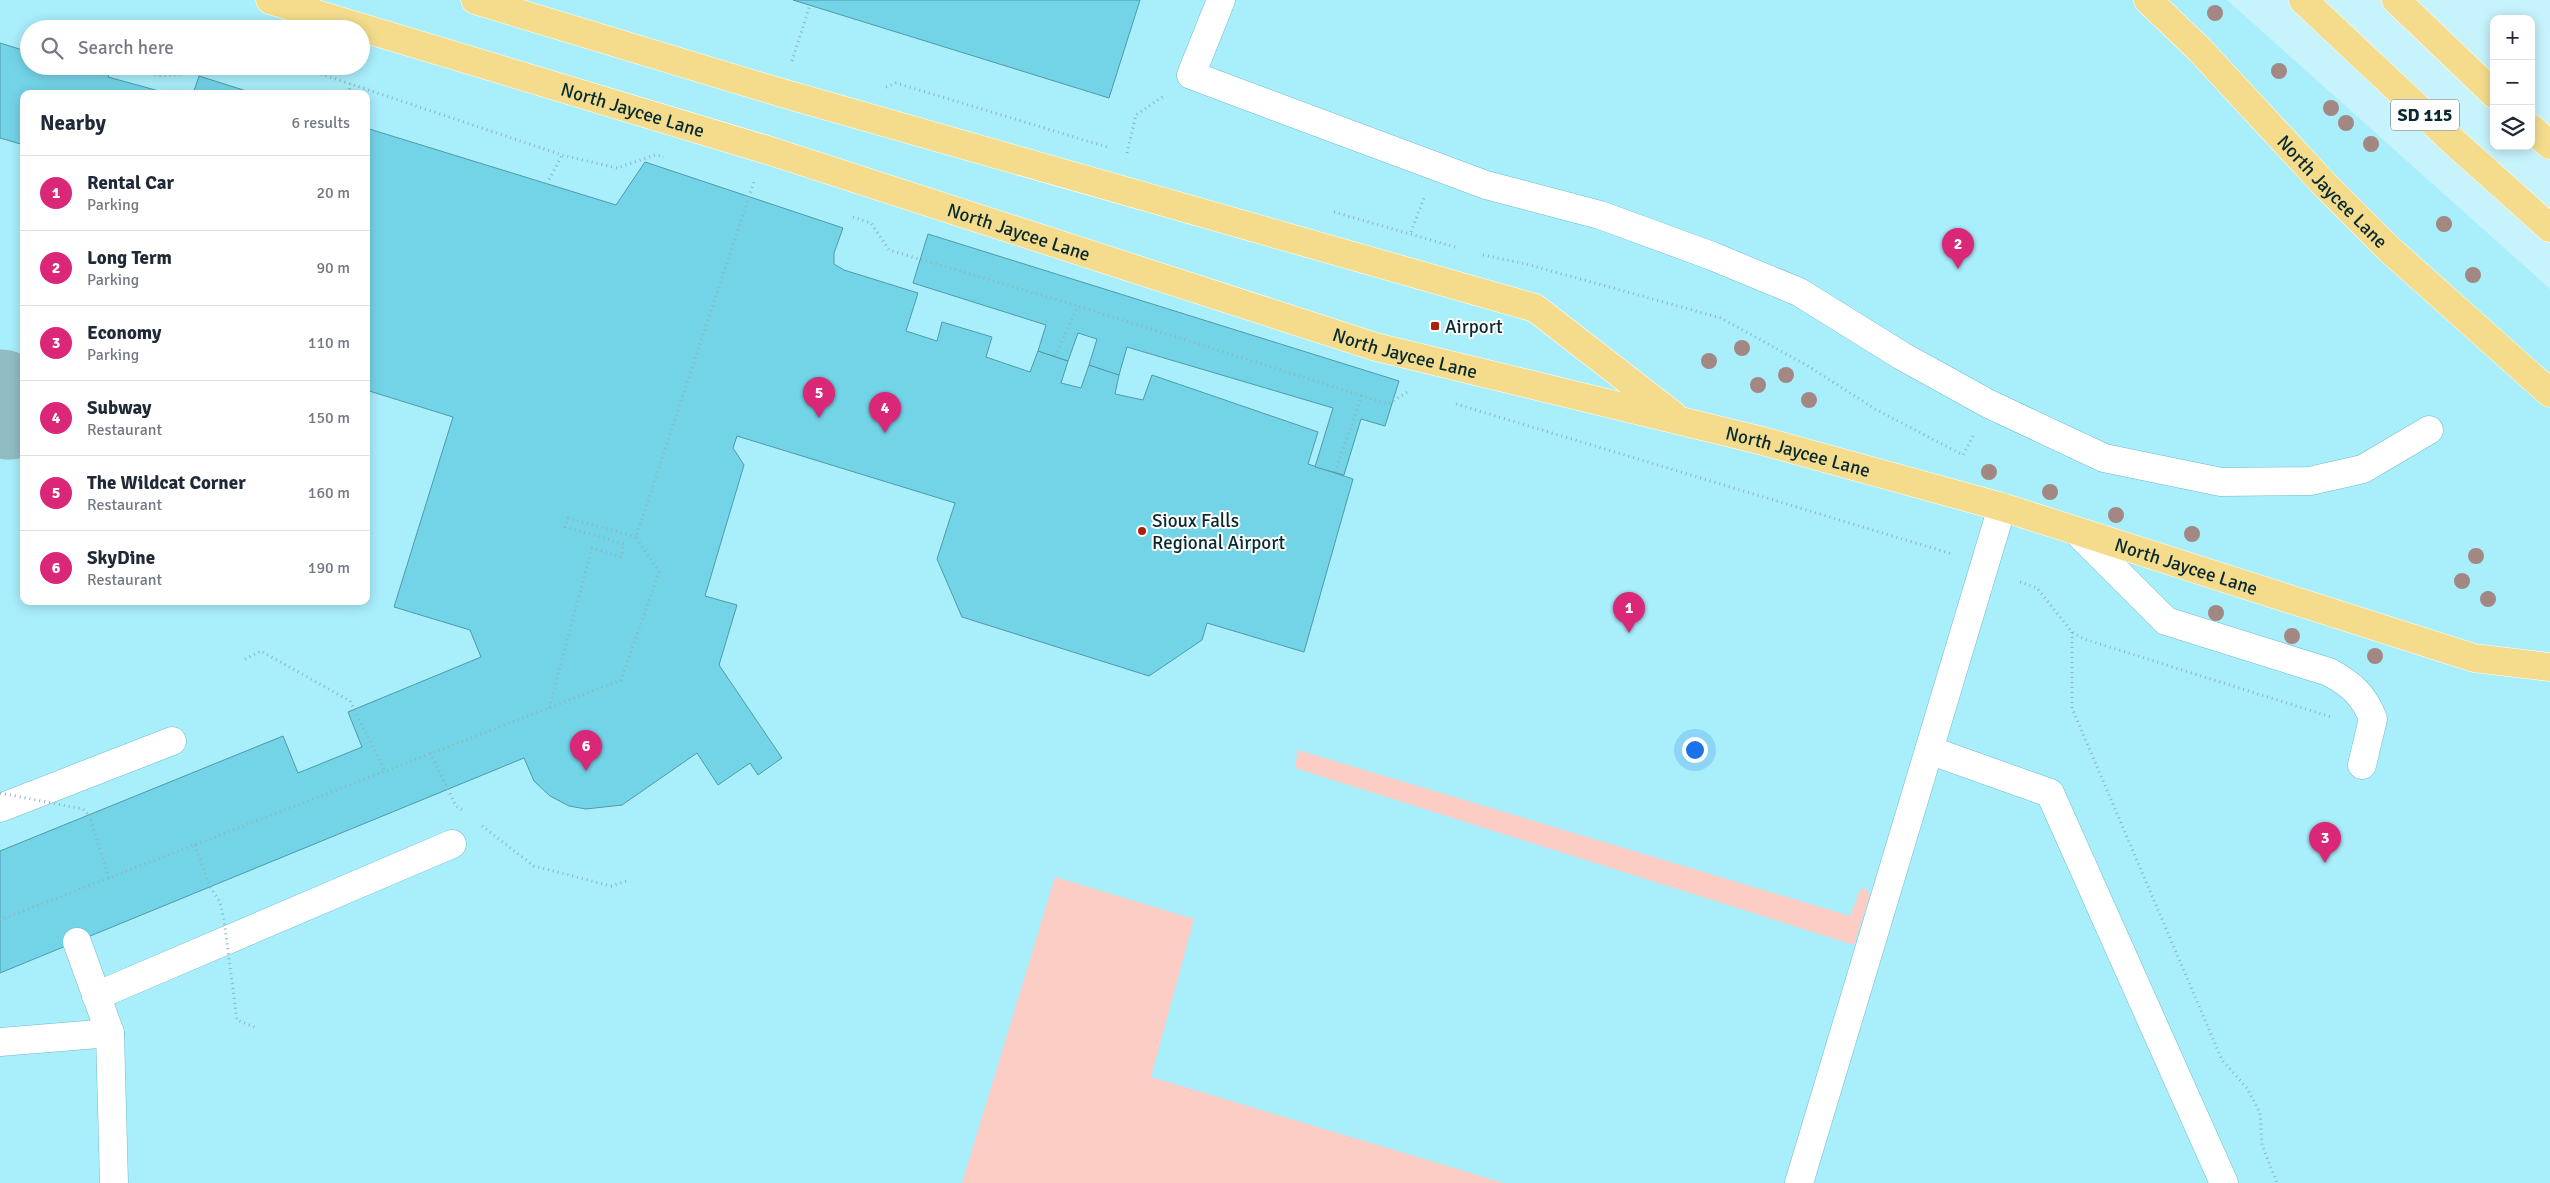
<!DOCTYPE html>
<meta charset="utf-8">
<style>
:root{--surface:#fff;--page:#f6f6f7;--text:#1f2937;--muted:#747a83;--line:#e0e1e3;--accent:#db2777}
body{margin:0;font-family:Signika,sans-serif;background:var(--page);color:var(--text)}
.controls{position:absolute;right:15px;top:15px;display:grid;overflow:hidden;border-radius:10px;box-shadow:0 2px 12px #0003}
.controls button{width:45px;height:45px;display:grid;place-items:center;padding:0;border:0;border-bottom:1px solid var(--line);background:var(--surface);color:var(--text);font:25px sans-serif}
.you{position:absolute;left:1694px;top:749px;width:18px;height:18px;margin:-12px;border:4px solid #fff;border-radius:50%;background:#1a73e8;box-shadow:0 0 0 8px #1a73e833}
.badge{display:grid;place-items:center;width:32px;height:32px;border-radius:50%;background:var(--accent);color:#fff;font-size:16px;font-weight:700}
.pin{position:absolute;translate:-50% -41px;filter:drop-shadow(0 1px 2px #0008)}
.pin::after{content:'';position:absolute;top:26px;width:18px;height:15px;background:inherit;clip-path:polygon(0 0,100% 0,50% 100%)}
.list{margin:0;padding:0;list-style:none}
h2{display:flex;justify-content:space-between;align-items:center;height:65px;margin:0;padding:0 20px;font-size:21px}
h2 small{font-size:16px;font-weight:400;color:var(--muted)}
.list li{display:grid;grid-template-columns:32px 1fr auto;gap:15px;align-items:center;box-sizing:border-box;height:75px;padding:0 20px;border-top:1px solid var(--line)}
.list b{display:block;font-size:19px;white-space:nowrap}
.list p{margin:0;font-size:16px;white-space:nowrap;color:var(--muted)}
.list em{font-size:16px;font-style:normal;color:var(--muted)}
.icon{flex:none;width:28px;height:28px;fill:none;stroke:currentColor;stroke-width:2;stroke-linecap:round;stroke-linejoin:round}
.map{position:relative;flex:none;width:2550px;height:1183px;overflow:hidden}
.search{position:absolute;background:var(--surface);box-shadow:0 2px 12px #0003;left:20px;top:20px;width:350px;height:55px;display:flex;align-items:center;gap:12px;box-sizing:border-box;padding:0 18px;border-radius:28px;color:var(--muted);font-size:19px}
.panel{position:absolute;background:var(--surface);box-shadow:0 2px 12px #0003;left:20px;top:90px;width:350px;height:515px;border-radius:10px}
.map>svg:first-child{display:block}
.built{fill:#a9eefb;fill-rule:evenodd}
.green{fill:#fbcdc4}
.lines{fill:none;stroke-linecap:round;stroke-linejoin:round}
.taxiway{stroke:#92bcc4;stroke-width:105}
.building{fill:#73d4e7;stroke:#4e9aa9}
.minor-casing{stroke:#70bccb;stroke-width:29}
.major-casing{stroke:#fff;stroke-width:29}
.path{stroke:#8bb5bd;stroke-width:3;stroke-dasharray:1 4;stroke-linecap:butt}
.minor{stroke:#fff;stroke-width:28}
.major{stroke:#f4dc8c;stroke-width:28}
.path-bridge{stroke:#8bb5bd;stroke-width:3;stroke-dasharray:1 4;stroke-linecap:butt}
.tree{fill:#a38783}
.poi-dot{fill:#ae2009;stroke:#fff;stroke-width:2}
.labels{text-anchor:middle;stroke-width:4;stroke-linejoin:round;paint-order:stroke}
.shield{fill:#fff;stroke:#51696d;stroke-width:1}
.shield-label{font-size:18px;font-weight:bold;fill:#07292f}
.street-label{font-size:19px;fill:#07292f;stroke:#fff}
.poi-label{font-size:19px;fill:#07292f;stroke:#fff;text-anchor:start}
</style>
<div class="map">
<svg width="2550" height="1183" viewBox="0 0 2550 1183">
<rect width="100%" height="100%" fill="#c6f3fc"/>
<path class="built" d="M 0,0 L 2227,0 L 2550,289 L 2550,1183 L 0,1183 ZM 29,29 L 361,29 L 361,66 L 29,66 ZM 24,94 L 366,94 L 366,601 L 24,601 Z"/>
<g class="green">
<polygon points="1298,750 1850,916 1860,890 1866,888 1870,895 1854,945 1295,768"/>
<polygon points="1055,877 1194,919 1151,1077 1504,1183 962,1183"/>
</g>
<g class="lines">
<polyline class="taxiway" points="0,402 9,407"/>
</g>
<g class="building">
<polygon points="793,0 1140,0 1109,98"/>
<polygon points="0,43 29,52 29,66 111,66 108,77 159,91 158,93 162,94 24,94 24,145 0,138"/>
<polygon points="199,76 256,94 193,94"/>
<polygon points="366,128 616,205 645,162 843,228 834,253 834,264 844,270 918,293 906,331 937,341 942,322 992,337 986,357 1030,372 1038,351 1068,361 1061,383 1081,388 1089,365 1119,375 1115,394 1143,400 1152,375 1318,432 1308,464 1353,479 1304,652 1207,623 1202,640 1149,676 962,617 937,559 955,503 737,436 733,448 744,465 705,596 737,605 719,665 782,758 758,775 750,763 718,785 697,753 622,805 586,809 569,806 550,796 534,781 524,758 0,973 0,851 283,736 298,773 362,747 348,712 481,657 470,630 394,607 453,417 366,390"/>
<polygon points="928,234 1399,381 1385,426 1361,419 1344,475 1315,467 1333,408 1127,347 1119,375 1089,365 1097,339 1078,333 1068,361 1038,351 1046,325 913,283"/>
</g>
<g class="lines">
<defs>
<g id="minor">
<polyline points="1221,0 1191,75 1486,185 1600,215 1712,256 1799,292 1902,356 1989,404 2104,458 2221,482 2310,481 2363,469 2429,430"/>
<path d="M 2077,532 L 2166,621 L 2329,672 C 2351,684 2364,695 2373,719 L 2362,765"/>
<polyline points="1929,750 2050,793 2224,1183"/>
<polyline points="0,808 172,741"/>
<polyline points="77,942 110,1033 114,1183"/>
<polyline points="96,996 452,844"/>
<polyline points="0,1042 110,1033"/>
<polyline points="1799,1183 2002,507"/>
</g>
<g id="major">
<path id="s1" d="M 270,0 L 764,149 L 1376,347 L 1759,440 L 2002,507 L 2474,658 L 2550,667"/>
<polyline points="475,0 782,93 1535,308 1673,415"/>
<path id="s2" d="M 2148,0 L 2199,49 L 2325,185 L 2389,249 L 2550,393"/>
<polyline points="2303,0 2454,142 2550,228"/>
<polyline points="2396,0 2494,94"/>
<polyline points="2531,128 2550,145"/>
</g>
</defs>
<use href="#minor" class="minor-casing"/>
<use href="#major" class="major-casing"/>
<g class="path">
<polyline points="792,61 810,5"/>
<polyline points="297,66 562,155 617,168 655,155 664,157"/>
<polyline points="136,68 158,76 181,74 186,66"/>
<polyline points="886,87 896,83 1107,147"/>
<polyline points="348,94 351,84"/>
<polyline points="1127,153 1136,115 1165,95"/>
<polyline points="547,184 562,155"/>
<polyline points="1334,212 1455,247"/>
<polyline points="853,217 871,223 889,250 1078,306 1388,404 1409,391"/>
<polyline points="1411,232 1424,198"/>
<polyline points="1483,255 1526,264 1721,318 1808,366 1875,409 1963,455 1974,434"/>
<polyline points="1055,356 1078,306"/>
<polyline points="1456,404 1952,554"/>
<polyline points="1335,472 1362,395"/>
<polyline points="2020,582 2037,588 2072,632 2084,639 2331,717"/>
<polyline points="2072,632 2072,708 2222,1060 2247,1088 2260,1113 2262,1145 2277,1183"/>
<polyline points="245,659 261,651 350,701 385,771"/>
<polyline points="549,708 592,548 621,557 624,544 565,527 568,518 636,537"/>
<polyline points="430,753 456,806 462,810"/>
<polyline points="89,815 109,878"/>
<polyline points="482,826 534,866 611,886 630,880"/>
<polyline points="195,845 210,887"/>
<polyline points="0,920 621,680 659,572 636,537 754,181"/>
</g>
<use href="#minor" class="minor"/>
<use href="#major" class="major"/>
<g class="path-bridge">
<polyline points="0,793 83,809 89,815"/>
<polyline points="210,887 220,902 224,920 237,1020 257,1028"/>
</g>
</g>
<g class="tree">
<circle cx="2215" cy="13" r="8"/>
<circle cx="2279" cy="71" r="8"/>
<circle cx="2331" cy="108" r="8"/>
<circle cx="2346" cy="123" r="8"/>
<circle cx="2371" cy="144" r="8"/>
<circle cx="2444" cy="224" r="8"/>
<circle cx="2473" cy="275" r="8"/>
<circle cx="1742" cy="348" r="8"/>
<circle cx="1709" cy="361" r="8"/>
<circle cx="1786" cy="375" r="8"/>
<circle cx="1758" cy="385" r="8"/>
<circle cx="1809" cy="400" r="8"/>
<circle cx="1989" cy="472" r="8"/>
<circle cx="2050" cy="492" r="8"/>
<circle cx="2116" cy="515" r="8"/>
<circle cx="2192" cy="534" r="8"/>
<circle cx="2476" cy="556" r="8"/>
<circle cx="2462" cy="581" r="8"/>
<circle cx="2488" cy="599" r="8"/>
<circle cx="2216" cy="613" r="8"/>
<circle cx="2292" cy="636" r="8"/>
<circle cx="2375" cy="656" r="8"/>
</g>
<g class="poi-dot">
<rect x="1430" y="321" width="10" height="10" rx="2.5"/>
<circle cx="1142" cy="531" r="5"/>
</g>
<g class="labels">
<rect class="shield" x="2391" y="99.5" width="68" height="31" rx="4"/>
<g class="shield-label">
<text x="2425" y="121">SD 115</text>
</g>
<g class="street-label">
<text dy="7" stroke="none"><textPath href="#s1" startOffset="379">North Jaycee Lane</textPath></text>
<text dy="7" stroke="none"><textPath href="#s2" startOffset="266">North Jaycee Lane</textPath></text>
<text dy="7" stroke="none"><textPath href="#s1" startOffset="784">North Jaycee Lane</textPath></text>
<text dy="7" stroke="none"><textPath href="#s1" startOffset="1189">North Jaycee Lane</textPath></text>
<text dy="7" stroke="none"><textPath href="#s1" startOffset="1594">North Jaycee Lane</textPath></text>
<text dy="7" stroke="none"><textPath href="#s1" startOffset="1999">North Jaycee Lane</textPath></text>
</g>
<g class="poi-label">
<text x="1445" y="333">Airport</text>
<text x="1152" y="527">Sioux Falls<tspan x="1152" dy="22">Regional Airport</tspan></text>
</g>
</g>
</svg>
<div class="controls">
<button>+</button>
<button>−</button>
<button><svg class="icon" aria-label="layers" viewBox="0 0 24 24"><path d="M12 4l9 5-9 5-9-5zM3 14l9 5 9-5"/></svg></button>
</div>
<div class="you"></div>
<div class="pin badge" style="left:1629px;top:633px">1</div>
<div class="pin badge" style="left:1958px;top:269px">2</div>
<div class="pin badge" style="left:2325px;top:863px">3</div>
<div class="pin badge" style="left:885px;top:433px">4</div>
<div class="pin badge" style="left:819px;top:418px">5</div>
<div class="pin badge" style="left:586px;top:771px">6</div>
<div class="search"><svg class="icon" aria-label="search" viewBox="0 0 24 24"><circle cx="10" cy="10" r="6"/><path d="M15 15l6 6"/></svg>Search here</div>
<section class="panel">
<h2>Nearby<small>6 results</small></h2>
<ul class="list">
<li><span class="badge">1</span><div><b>Rental Car</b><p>Parking</p></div><em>20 m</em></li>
<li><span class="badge">2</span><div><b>Long Term</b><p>Parking</p></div><em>90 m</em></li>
<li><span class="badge">3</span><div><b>Economy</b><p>Parking</p></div><em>110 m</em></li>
<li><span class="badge">4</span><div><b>Subway</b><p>Restaurant</p></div><em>150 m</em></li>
<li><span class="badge">5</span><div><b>The Wildcat Corner</b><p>Restaurant</p></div><em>160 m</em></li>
<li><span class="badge">6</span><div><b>SkyDine</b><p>Restaurant</p></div><em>190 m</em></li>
</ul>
</section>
</div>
